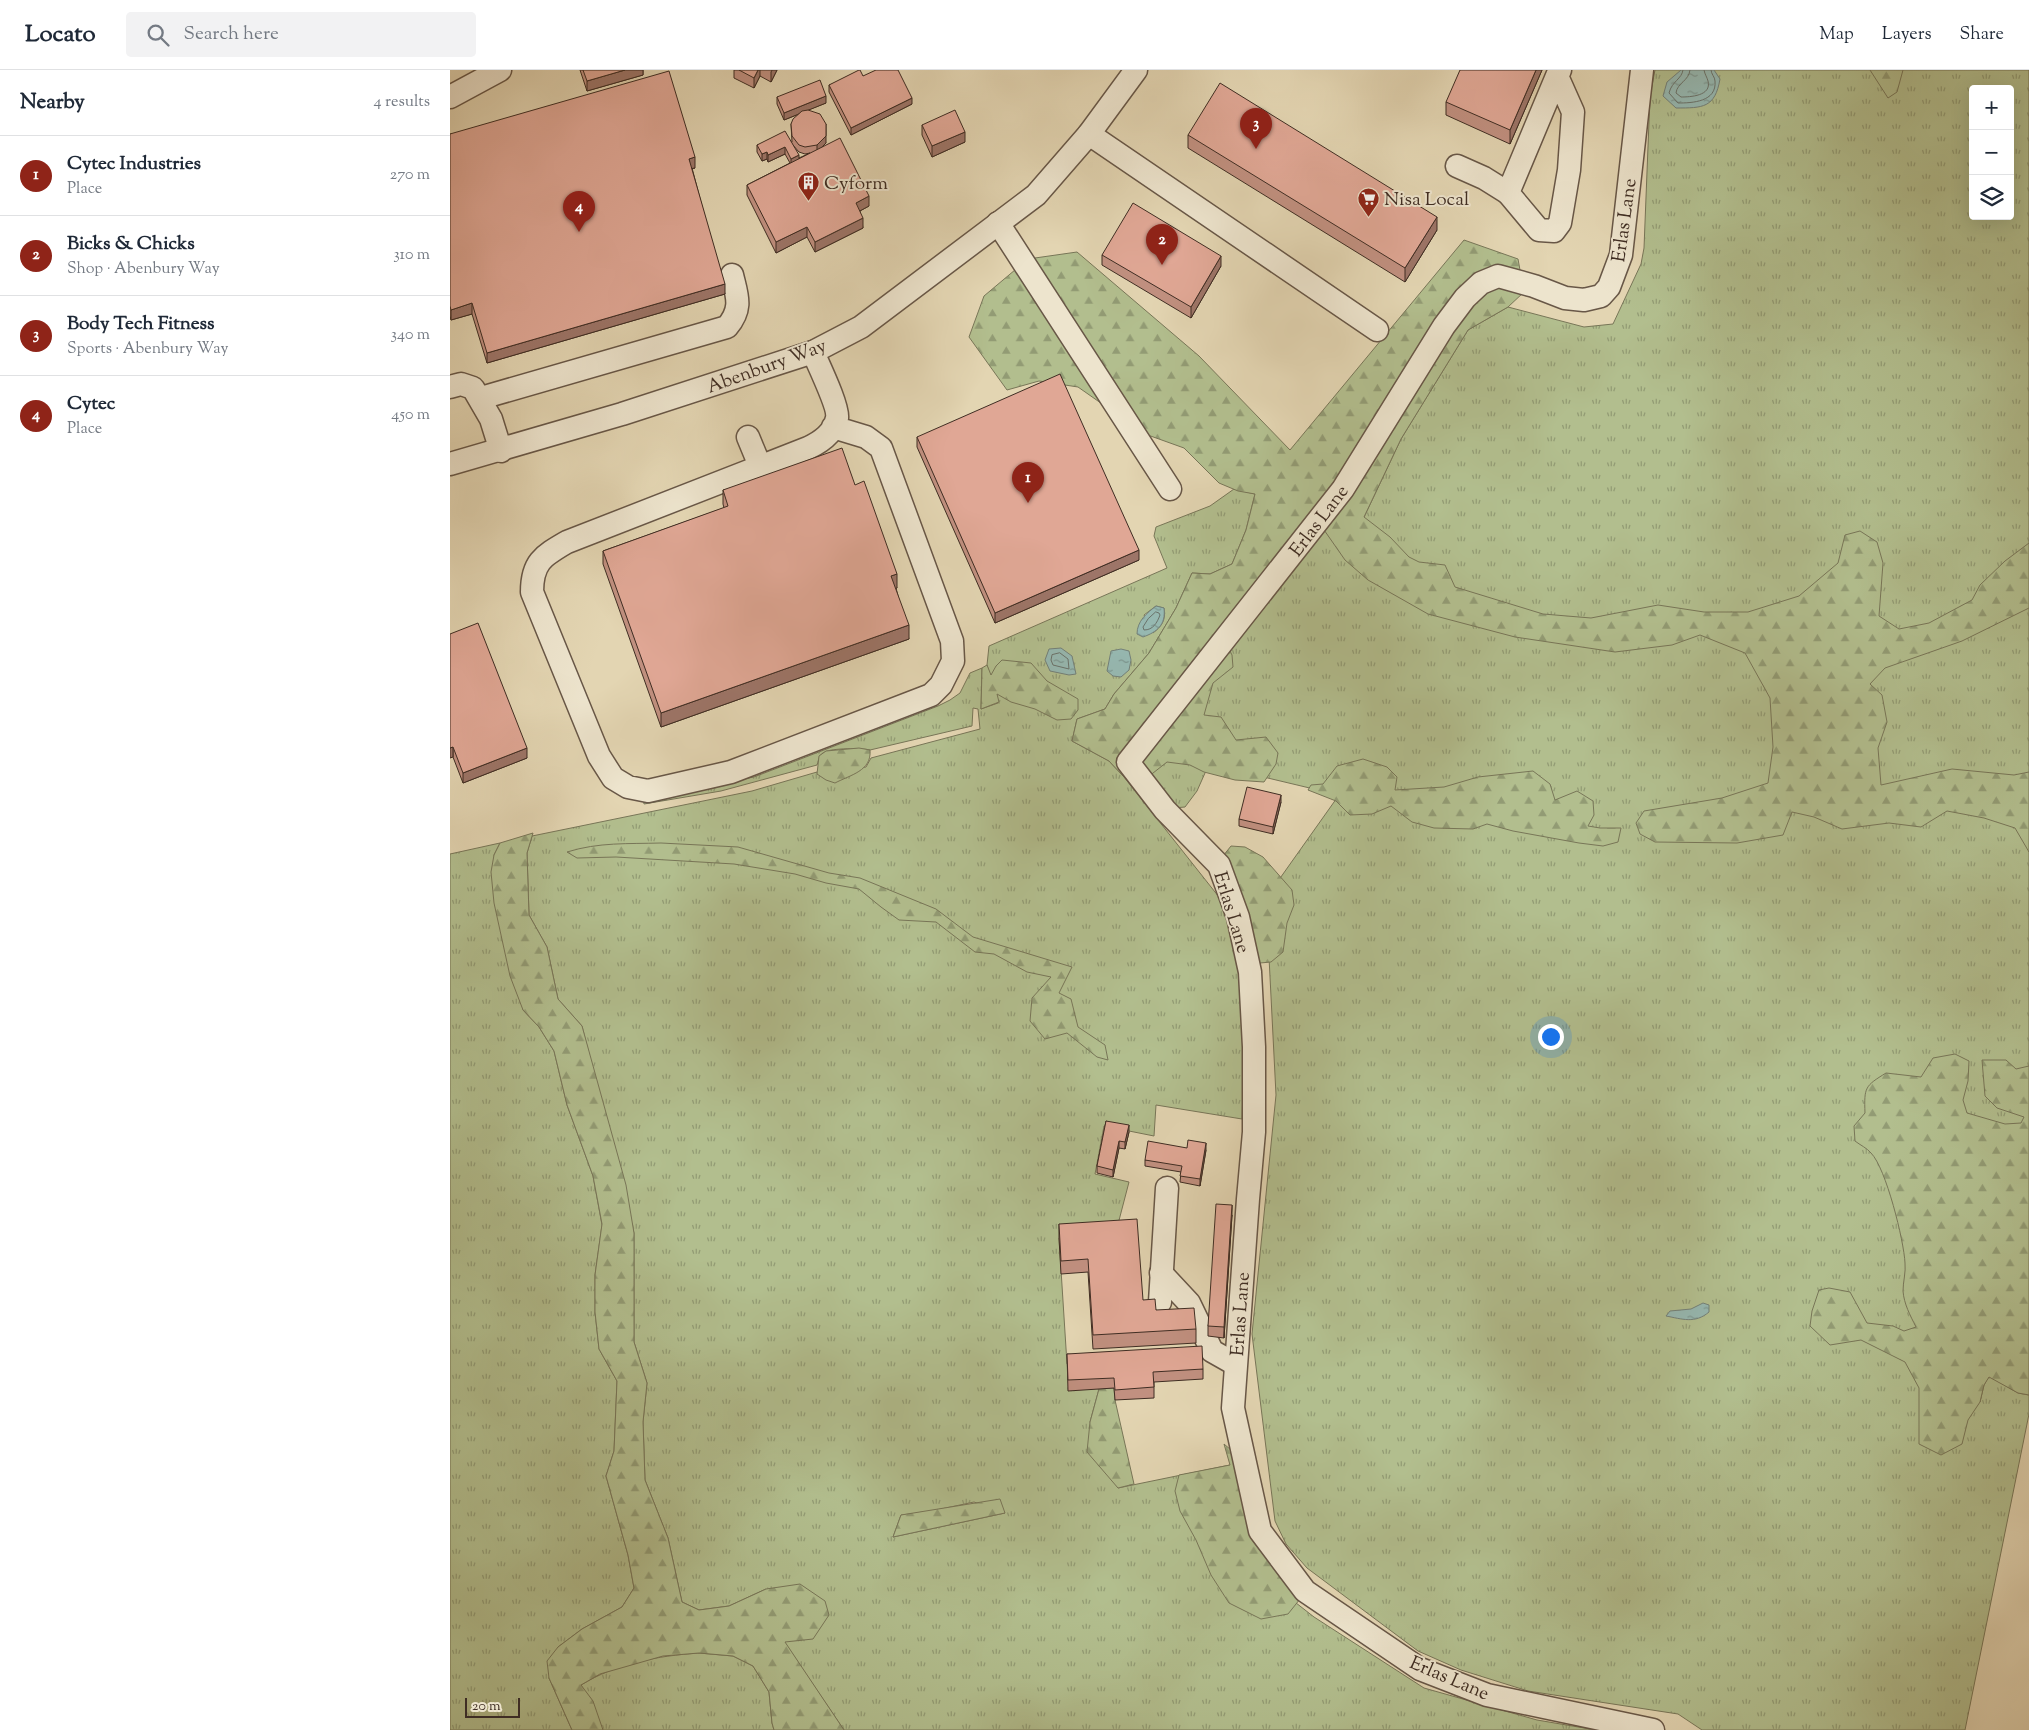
<!DOCTYPE html>
<meta charset="utf-8">
<style>
:root{--surface:#fff;--page:#f2f2f3;--text:#1f2937;--muted:#747a83;--line:#e0e1e3;--accent:#8f2418}
body{margin:0;font-family:"Sorts Mill Goudy",serif;background:var(--page);color:var(--text)}
.controls{position:absolute;right:15px;top:15px;display:grid;overflow:hidden;border-radius:5px;box-shadow:0 5px 20px #0002}
.controls button{width:45px;height:45px;display:grid;place-items:center;padding:0;border:0;border-bottom:1px solid var(--line);background:var(--surface);color:var(--text);font:25px sans-serif}
.scale{position:absolute;left:15px;bottom:12px;width:55px;box-sizing:border-box;padding-left:5px;border:2px solid #3f2d23;border-top:0;font-size:14px;line-height:18px;white-space:nowrap;color:#3f2d23;-webkit-text-stroke:4px #ede4cd;paint-order:stroke}
.you{position:absolute;left:1100px;top:966px;width:18px;height:18px;margin:-12px;border:4px solid #fff;border-radius:50%;background:#1a73e8;box-shadow:0 0 0 8px #1a73e833}
.badge{display:grid;place-items:center;width:32px;height:32px;border-radius:50%;background:var(--accent);color:#fff;font-size:16px;font-weight:700}
.pin{position:absolute;translate:-50% -41px;filter:drop-shadow(0 1px 2px #0008)}
.pin::after{content:'';position:absolute;top:26px;width:18px;height:15px;background:inherit;clip-path:polygon(0 0,100% 0,50% 100%)}
.list{margin:0;padding:0;list-style:none}
h2{display:flex;justify-content:space-between;align-items:center;height:65px;margin:0;padding:0 20px;font-size:21px}
h2 small{font-size:16px;font-weight:400;color:var(--muted)}
.list li{display:grid;grid-template-columns:32px 1fr auto;gap:15px;align-items:center;box-sizing:border-box;height:80px;padding:0 20px;border-top:1px solid var(--line)}
.list b{display:block;font-size:19px;white-space:nowrap}
.list p{margin:0;font-size:16px;white-space:nowrap;color:var(--muted)}
.list em{font-size:16px;font-style:normal;color:var(--muted)}
.icon{flex:none;width:28px;height:28px;fill:none;stroke:currentColor;stroke-width:2;stroke-linecap:round;stroke-linejoin:round}
.map{position:relative;flex:none;width:1579px;height:1660px;overflow:hidden}
header{display:flex;align-items:center;gap:30px;box-sizing:border-box;height:70px;padding:0 25px;background:var(--surface);border-bottom:1px solid var(--line)}
header strong{font-size:24px}
nav{display:flex;gap:28px;margin-inline-start:auto;font-size:18px}
.search{width:350px;height:45px;background:var(--page);display:flex;align-items:center;gap:12px;box-sizing:border-box;padding:0 18px;border-radius:5px;color:var(--muted);font-size:19px}
main{display:flex}
aside{flex:1;background:var(--surface)}
.map>svg:first-child{display:block}
.grass{fill:url(#grass-tufts);stroke:#787658;fill-rule:evenodd}
.forest{fill:url(#forest-firs);stroke:#787658}
.water{fill:url(#water-ripples);stroke:#738078}
.lines{fill:none;stroke-linecap:round;stroke-linejoin:round}
.shore{stroke:#6a726a;stroke-width:1}
.minor-casing{stroke:#685747;stroke-width:25}
.minor{stroke:#ede4cd;stroke-width:22}
.wall{fill:#c19080;stroke:#3f2d23;fill-rule:evenodd}
.shaded-wall{fill:#9d7568;stroke:#3f2d23}
.building{fill:#e0a795;stroke:#3f2d23}
.labels{text-anchor:middle;stroke-width:4;stroke-linejoin:round;paint-order:stroke}
.poi-label{font-size:19px;fill:#3f2d23;stroke:#ede4cd;text-anchor:start}
.street-label{font-size:19px;fill:#3f2d23;stroke:#ede4cd}
</style>
<header>
<strong>Locato</strong>
<div class="search"><svg class="icon" aria-label="search" viewBox="0 0 24 24"><circle cx="10" cy="10" r="6"/><path d="M15 15l6 6"/></svg>Search here</div>
<nav><a>Map</a><a>Layers</a><a>Share</a></nav>
</header>
<main>
<aside>
<h2>Nearby<small>4 results</small></h2>
<ul class="list">
<li><span class="badge">1</span><div><b>Cytec Industries</b><p>Place</p></div><em>270 m</em></li>
<li><span class="badge">2</span><div><b>Bicks &amp; Chicks</b><p>Shop · Abenbury Way</p></div><em>310 m</em></li>
<li><span class="badge">3</span><div><b>Body Tech Fitness</b><p>Sports · Abenbury Way</p></div><em>340 m</em></li>
<li><span class="badge">4</span><div><b>Cytec</b><p>Place</p></div><em>450 m</em></li>
</ul>
</aside>
<div class="map">
<svg width="1579" height="1660" viewBox="0 0 1579 1660">
<defs>
<pattern id="grass-tufts" width="24" height="20" patternUnits="userSpaceOnUse" patternTransform="scale(1.25)"><rect width="24" height="20" fill="#b2be8e"/><path d="M3 7l-1-3M5 7V3M7 7l1-3M15 17l-1-3M17 17v-4M19 17l1-3" fill="none" stroke="#929b74"/></pattern>
<pattern id="forest-firs" width="22" height="20" patternUnits="userSpaceOnUse" patternTransform="scale(1.25)"><rect width="22" height="20" fill="#b2be8e"/><path d="M5 1l3.5 6h-7zM16 11l3.5 6h-7z" fill="#929b74"/></pattern>
<pattern id="water-ripples" width="26" height="14" patternUnits="userSpaceOnUse" patternTransform="scale(1.25)"><rect width="26" height="14" fill="#96b8b1"/><path d="M2 4q2-2 4 0t4 0M15 11q2-2 4 0t4 0" fill="none" stroke="#7c9690"/></pattern>
</defs>
<rect width="100%" height="100%" fill="#e3d5b2"/>
<filter id="stains"><feTurbulence type="fractalNoise" baseFrequency=".004" numOctaves="4"/><feColorMatrix values="0 0 0 0 .2 0 0 0 0 .09 0 0 0 0 .02 0 0 0 .5 -.17"/></filter>
<radialGradient id="worn" r=".72"><stop offset=".6" stop-color="#630" stop-opacity="0"/><stop offset="1" stop-color="#630" stop-opacity=".3"/></radialGradient>
<g class="grass">
<path d="M 1205,0 L 1579,0 L 1579,1059 L 1530,1332 L 1534,1315 L 1539,1306 L 1568,1323 L 1579,1325 L 1579,1344 L 1515,1660 L 1252,1660 L 1228,1644 L 1078,1621 L 1011,1600 L 968,1581 L 857,1498 L 836,1474 L 825,1451 L 802,1264 L 826,1025 L 816,828 L 889,725 L 759,694 L 747,721 L 735,737 L 723,738 L 696,713 L 776,573 L 872,457 L 899,479 L 951,369 L 1018,260 L 1058,237 L 1134,257 L 1163,254 L 1191,194 L 1194,178 L 1200,26 ZM 1523,19 L 1560,19 L 1560,146 L 1523,146 Z"/>
<path d="M 784,419 L 805,424 L 796,460 L 782,494 L 760,504 L 742,503 L 726,538 L 699,583 L 664,624 L 655,639 L 627,649 L 622,671 L 659,691 L 674,707 L 784,846 L 797,909 L 792,1049 L 706,1035 L 704,1066 L 654,1056 L 645,1104 L 679,1112 L 667,1158 L 609,1168 L 617,1294 L 649,1319 L 640,1352 L 668,1418 L 780,1395 L 841,1529 L 864,1547 L 974,1618 L 1087,1650 L 1146,1660 L 394,1660 L 334,1572 L 316,1519 L 279,1536 L 249,1540 L 232,1532 L 218,1468 L 195,1410 L 193,1352 L 197,1313 L 184,1272 L 184,1163 L 132,956 L 108,929 L 97,877 L 79,845 L 77,783 L 82,766 L 302,721 L 367,702 L 368,704 L 416,697 L 421,688 L 530,659 L 528,639 L 523,638 L 522,656 L 420,680 C 412,678 382,678 375,682 C 369,684 369,689 367,695 L 271,721 L 194,734 L 193,728 L 304,707 L 488,636 L 500,630 L 510,623 L 520,603 L 532,598 L 531,639 L 548,633 L 537,595 L 539,576 L 717,498 L 704,466 L 706,457 L 760,436 ZM 706,536 L 714,538 C 716,550 712,556 703,563 L 694,545 ZM 524,1432 L 555,1443 L 443,1467 L 451,1445 L 477,1442 Z"/>
<polygon points="50,773 44,785 73,940 89,957 104,981 117,1035 143,1106 152,1155 145,1205 145,1242 149,1279 167,1311 164,1381 156,1406 178,1485 184,1518 172,1537 132,1559 108,1577 99,1608 122,1660 0,1660 0,784"/>
<path d="M 249,1583 L 283,1586 L 303,1596 L 319,1622 L 322,1653 L 324,1660 L 153,1660 L 151,1658 L 131,1615 C 167,1593 207,1586 249,1583 Z"/>
</g>
<g class="forest">
<polygon points="1420,0 1453,0 1447,22 1438,28"/>
<polygon points="1014,170 1068,189 1074,222 1058,237 1018,260 951,369 914,447 940,467 959,487 969,492 995,495 1005,517 1093,544 1141,548 1208,535 1254,542 1298,542 1349,526 1388,493 1395,465 1410,461 1427,472 1433,493 1429,546 1449,559 1479,553 1522,530 1530,515 1555,491 1579,473 1579,538 1512,571 1435,598 1420,614 1432,625 1437,652 1428,678 1431,715 1502,699 1564,705 1579,702 1579,782 1565,758 1534,748 1497,741 1471,757 1439,753 1392,759 1364,747 1342,742 1333,765 1287,773 1205,772 1190,764 1186,753 1194,741 1272,728 1318,713 1323,677 1320,628 1295,583 1250,565 1222,575 1165,582 1065,567 978,544 918,510 895,490 872,457 776,573 782,585 783,597 763,613 754,645 771,647 786,670 816,667 828,683 826,694 814,712 785,710 754,702 740,695 717,692 698,707 674,707 659,691 622,671 627,649 655,639 664,624 699,583 726,538 742,503 760,504 782,494 796,460 805,424 788,421 769,413 734,378 695,364 628,317 589,311 557,320 519,267 534,226 578,189 627,182 749,286 840,380"/>
<polygon points="552,590 581,593 597,611 628,629 628,640 621,649 607,650 585,639 561,632 547,624 549,632 531,639 532,598 537,595 541,605 546,596"/>
<path d="M 409,678 L 420,680 C 422,701 400,705 385,713 L 376,710 L 367,704 L 369,686 L 376,681 Z"/>
<polygon points="913,689 937,697 947,707 945,720 994,717 1028,707 1083,701 1100,714 1105,730 1127,721 1143,731 1144,745 1138,756 1150,758 1171,758 1168,772 1153,776 1129,773 1063,761 1037,754 1023,759 984,758 962,752 941,736 922,744 900,745 886,731 858,720 861,715 873,714 887,696"/>
<polygon points="83,763 77,783 79,845 97,877 108,929 132,956 176,1115 184,1163 184,1272 197,1313 193,1352 195,1410 218,1468 232,1532 249,1540 279,1536 316,1519 350,1514 375,1531 379,1545 363,1569 335,1572 394,1660 324,1660 322,1653 319,1622 303,1596 283,1586 249,1583 213,1586 150,1604 131,1615 143,1631 153,1660 122,1660 99,1608 97,1591 108,1577 132,1559 172,1537 184,1518 178,1485 156,1406 164,1381 167,1311 149,1279 145,1242 145,1205 152,1154 143,1106 117,1035 104,981 89,957 73,940 60,906 44,833 41,802 44,785 50,773"/>
<path d="M 211,773 L 288,777 L 379,803 L 410,808 L 486,839 L 523,867 L 622,897 L 609,923 L 621,929 L 628,957 L 655,975 L 658,990 L 647,987 L 617,963 L 595,969 L 580,951 L 582,928 L 601,907 L 577,902 L 544,884 L 525,882 L 486,852 L 449,850 L 431,837 L 409,819 L 376,813 L 345,804 L 284,794 L 166,787 L 127,788 L 117,782 C 149,772 178,774 211,773 Z"/>
<polygon points="781,776 795,777 813,787 842,820 844,835 837,853 833,882 821,892 810,893 801,882 773,786"/>
<path d="M 1505,984 L 1519,991 L 1518,1011 L 1513,1030 L 1517,1043 L 1555,1054 L 1571,1053 L 1574,1047 L 1547,1038 L 1535,1026 L 1532,990 L 1556,990 L 1566,999 L 1579,996 L 1579,1325 L 1568,1323 L 1539,1307 L 1534,1315 L 1530,1332 L 1518,1350 L 1512,1374 L 1491,1385 L 1469,1374 L 1469,1318 L 1455,1292 L 1411,1270 L 1380,1275 L 1360,1256 L 1362,1241 L 1369,1220 L 1379,1218 L 1400,1222 L 1417,1253 L 1443,1256 L 1454,1261 L 1466,1257 C 1460,1245 1454,1234 1453,1221 C 1453,1212 1456,1202 1455,1193 C 1454,1171 1436,1098 1421,1083 C 1417,1078 1410,1075 1405,1071 L 1404,1056 L 1415,1043 C 1414,1017 1415,1016 1436,1003 L 1471,1007 L 1483,988 Z"/>
<polygon points="664,1318 665,1330 684,1414 668,1418 637,1382 640,1352 649,1319"/>
<polygon points="774,1374 781,1380 850,1529 838,1544 811,1549 779,1533 761,1505 746,1470 730,1441 725,1421 729,1405 780,1395"/>
<polygon points="550,1429 555,1443 443,1467 451,1445"/>
</g>
<g class="water">
<path d="M 1231,0 L 1264,0 L 1270,9 C 1265,38 1253,38 1226,38 L 1213,26 L 1217,12 Z"/>
<path d="M 706,536 L 714,538 C 716,555 707,562 693,567 L 687,564 C 687,551 697,543 706,536 Z"/>
<polygon points="611,578 622,586 626,604 619,605 600,601 595,590 599,579"/>
<polygon points="671,579 679,581 681,590 679,600 671,607 663,606 657,601 661,581"/>
<path d="M 1253,1233 L 1259,1235 L 1259,1242 C 1245,1254 1232,1249 1216,1246 L 1220,1241 L 1241,1239 Z"/>
</g>
<g class="lines">
<g class="shore">
<path d="M 1233,0 C 1232,9 1222,11 1219,23 L 1228,33 C 1242,33 1267,32 1265,11 C 1265,7 1261,4 1261,0"/>
<path d="M 1240,0 C 1239,11 1227,13 1226,23 L 1231,27 C 1240,27 1262,26 1258,11 C 1257,7 1255,5 1254,0"/>
<path d="M 706,542 L 709,543 L 710,545 C 707,553 703,560 694,560 L 693,557 L 698,549 Z"/>
<polygon points="610,583 618,589 619,599 603,595 601,590 602,585"/>
</g>
<defs>
<g id="minor">
<polyline points="1192,0 1171,185 1159,217 1151,226 1134,230 1115,228 1084,216 1048,206 1031,213 1015,228 994,256 893,419 678,692 715,740 769,795 788,847 800,902 804,977 804,1062 798,1129 783,1338 810,1461 855,1521 970,1599 1037,1625 1203,1660"/>
<polyline points="1107,6 1123,42 1119,100 1110,153 1104,161 1089,160 1058,123 1107,6 1110,0"/>
<polyline points="0,27 50,0"/>
<polyline points="639,64 927,260"/>
<polyline points="1007,96 1034,108 1058,123"/>
<polyline points="548,153 720,419"/>
<path d="M 363,282 C 368,294 389,337 387,348 C 384,363 371,372 358,378 L 117,472 C 93,486 82,492 82,522 L 149,686 L 163,708 L 178,717 L 198,721 L 281,702 L 481,625 L 491,615 L 503,591 L 502,571 L 431,378 L 416,367 L 383,357"/>
<polyline points="0,317 11,314 23,318 41,349 51,381"/>
<path d="M 31,328 L 277,257 C 293,238 287,226 282,205"/>
<polyline points="298,367 310,396"/>
<polyline points="0,394 172,344 363,282 411,257 586,125 639,64 686,0"/>
<polyline points="711,1203 739,1233 762,1281 785,1294"/>
<polyline points="710,1232 717,1118"/>
</g>
</defs>
<use href="#minor" class="minor-casing"/>
<use href="#minor" class="minor"/>
</g>
<g class="wall">
<polygon points="130,0 193,0 193,5 137,21"/>
<polygon points="284,0 327,0 321,12 310,6 304,18 284,8"/>
<polygon points="1092,0 1060,74 996,45 996,32"/>
<polygon points="413,6 462,34 401,65 379,22 379,15"/>
<path d="M 327,27 L 376,33 L 358,40 L 376,73 L 372,77 L 419,136 L 410,141 L 413,158 L 365,182 L 357,167 L 326,183 L 297,125 L 297,115 L 340,93 L 335,84 L 318,92 L 317,89 L 312,91 L 307,82 L 307,75 L 342,72 L 341,54 L 349,44 L 334,50 L 327,34 ZM 342,74 L 349,82 L 355,84 L 360,83 L 349,88 Z"/>
<polygon points="472,55 515,72 482,87 472,65"/>
<polygon points="0,64 245,98 242,98 275,224 37,293 22,244 1,250 0,246"/>
<polygon points="738,65 987,160 955,212 738,78"/>
<polygon points="652,185 771,196 741,248 652,195"/>
<polygon points="467,367 689,490 545,553 467,377"/>
<polygon points="405,415 447,518 446,518 459,569 211,657 153,494 153,481 274,438 273,434 273,420"/>
<polygon points="0,564 77,688 13,713 3,687"/>
<polygon points="831,732 823,764 789,756 789,749"/>
<polygon points="656,1051 679,1062 675,1079 669,1078 663,1107 647,1103 647,1096"/>
<polygon points="756,1080 750,1116 730,1112 731,1102 695,1096 695,1090"/>
<polygon points="782,1145 774,1268 758,1266 758,1256"/>
<polygon points="609,1154 693,1230 706,1240 746,1259 746,1273 643,1279 638,1202 611,1204 609,1168"/>
<polygon points="617,1284 753,1299 753,1309 704,1312 704,1328 665,1330 664,1318 618,1321"/>
</g>
<g class="shaded-wall">
<polygon points="175,0 193,0 193,5 137,21 137,11"/>
<polygon points="308,0 310,0 310,6 304,18 304,8"/>
<polygon points="322,0 327,0 321,12 321,2"/>
<polygon points="1086,0 1092,0 1060,74 1060,60"/>
<polygon points="376,26 376,33 334,50 334,43"/>
<polygon points="462,28 462,34 401,65 401,58"/>
<polygon points="376,54 376,73 367,82 367,75"/>
<polygon points="515,62 515,72 482,87 482,76"/>
<polygon points="335,77 335,84 318,92 318,85"/>
<polygon points="317,82 317,89 312,91 312,84"/>
<polygon points="349,85 349,92 341,96 341,89"/>
<polygon points="245,87 245,98 239,99 239,89"/>
<polygon points="419,126 419,136 406,143 406,133"/>
<polygon points="987,147 987,160 955,212 955,198"/>
<polygon points="413,148 413,158 365,182 365,172"/>
<polygon points="357,157 357,167 326,183 326,172"/>
<polygon points="771,186 771,196 741,248 741,237"/>
<polygon points="275,214 275,224 37,293 37,283"/>
<polygon points="22,233 22,244 1,250 1,240"/>
<polygon points="689,480 689,490 545,553 545,543"/>
<polygon points="447,504 447,518 441,520 441,506"/>
<polygon points="459,555 459,569 211,657 211,643"/>
<polygon points="3,677 3,687 0,688 0,678"/>
<polygon points="77,678 77,688 13,713 13,703"/>
<polygon points="831,725 831,732 823,764 823,757"/>
<polygon points="679,1055 679,1062 675,1079 675,1072"/>
<polygon points="669,1071 669,1078 663,1107 663,1100"/>
<polygon points="756,1073 756,1080 750,1116 750,1109"/>
<polygon points="782,1135 782,1145 774,1268 774,1257"/>
</g>
<g class="building">
<polygon points="133,0 175,0 137,11"/>
<polygon points="289,0 308,0 304,8"/>
<polygon points="409,0 410,0 413,6 426,0 448,0 462,28 401,58 379,15"/>
<polygon points="1010,0 1086,0 1060,60 996,32"/>
<polygon points="219,1 245,87 239,89 275,214 37,283 22,233 1,240 0,236 0,64"/>
<polygon points="370,10 376,26 334,43 327,27"/>
<polygon points="770,13 987,147 955,198 738,65"/>
<polygon points="358,40 370,44 376,54 376,66 367,75 355,77 349,75 342,66 341,54 343,49 352,41"/>
<polygon points="505,40 515,62 482,76 472,55"/>
<polygon points="335,61 349,85 341,89 335,77 318,85 317,82 312,84 307,75"/>
<polygon points="390,68 419,126 406,133 413,148 365,172 357,157 326,172 297,115"/>
<polygon points="683,133 771,186 741,237 652,185"/>
<polygon points="610,304 689,480 545,543 467,367"/>
<polygon points="392,378 405,415 414,411 447,504 441,506 459,555 211,643 153,481 278,436 273,420"/>
<polygon points="28,553 77,678 13,703 3,677 0,678 0,564"/>
<polygon points="797,717 831,725 823,757 789,749"/>
<polygon points="656,1051 679,1055 675,1072 669,1071 663,1100 647,1096"/>
<polygon points="738,1070 756,1073 750,1109 730,1106 732,1096 695,1090 698,1071 737,1078"/>
<polygon points="766,1134 782,1135 774,1257 758,1256"/>
<polygon points="687,1149 693,1230 705,1229 706,1240 744,1238 746,1259 643,1265 638,1189 611,1191 609,1154"/>
<polygon points="752,1276 753,1299 703,1302 704,1317 665,1320 664,1308 618,1310 617,1284"/>
</g>
<defs>
<symbol id="building-pin" viewBox="-11 -11 22 30"><path d="M0 17L-7.5 6A9.5 9.5 0 1 1 7.5 6Z" fill="#8f2418" stroke="#ede4cd"/><path d="M-4-6H4V6H1V3H-1V6H-4ZM-2.5-4.3h1.7v1.8h-1.7ZM.8-4.3h1.7v1.8H.8ZM-2.5-1h1.7V.8h-1.7ZM.8-1h1.7V.8H.8Z" fill="#fff"/></symbol>
<symbol id="supermarket-pin" viewBox="-11 -11 22 30"><path d="M0 17L-7.5 6A9.5 9.5 0 1 1 7.5 6Z" fill="#8f2418" stroke="#ede4cd"/><path d="M-6-5.5h2.5l.6 2H6L4.5 2H-2.5L-4.4-4H-6ZM-1.5 3.2a1.3 1.3 0 1 0 .1 0ZM3 3.2a1.3 1.3 0 1 0 .1 0Z" fill="#fff"/></symbol>
</defs>
<g fill-rule="evenodd">
<use href="#building-pin" x="346" y="100" width="25" height="34"/>
<use href="#supermarket-pin" x="906" y="116" width="25" height="34"/>
</g>
<g class="labels">
<g class="poi-label">
<text x="374" y="119">Cyform</text>
<text x="934" y="135">Nisa Local</text>
</g>
<g class="street-label">
<text transform="translate(1173 150) rotate(-82)" y="7">Erlas Lane</text>
<text transform="translate(316 295) rotate(-20)" y="7">Abenbury Way</text>
<text transform="translate(868 450) rotate(-53)" y="7">Erlas Lane</text>
<text transform="translate(783 842) rotate(73)" y="7">Erlas Lane</text>
<text transform="translate(789 1244) rotate(-86)" y="7">Erlas Lane</text>
<text transform="translate(1000 1607) rotate(23)" y="7">Erlas Lane</text>
</g>
</g>
<rect width="100%" height="100%" filter="url(#stains)"/>
<rect width="100%" height="100%" fill="url(#worn)"/>
</svg>
<div class="controls">
<button>+</button>
<button>−</button>
<button><svg class="icon" aria-label="layers" viewBox="0 0 24 24"><path d="M12 4l9 5-9 5-9-5zM3 14l9 5 9-5"/></svg></button>
</div>
<div class="scale">20 m</div>
<div class="you"></div>
<div class="pin badge" style="left:578px;top:433px">1</div>
<div class="pin badge" style="left:712px;top:195px">2</div>
<div class="pin badge" style="left:806px;top:79px">3</div>
<div class="pin badge" style="left:129px;top:162px">4</div>
</div>
</main>
